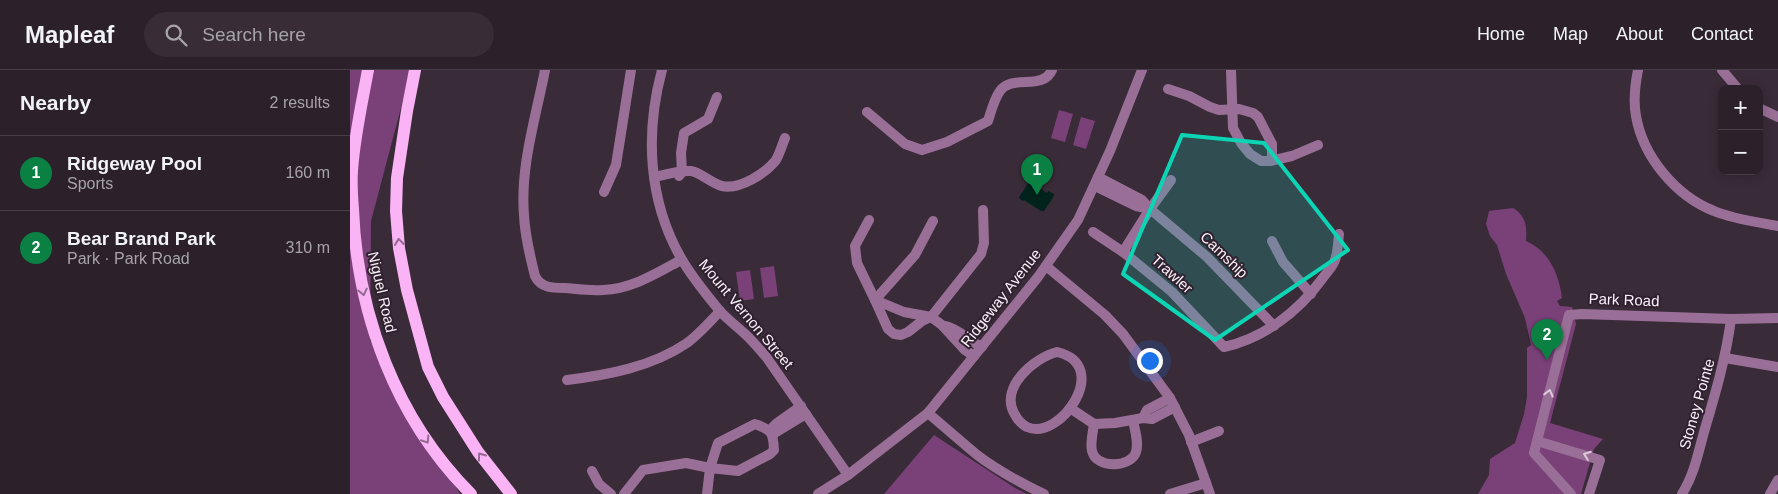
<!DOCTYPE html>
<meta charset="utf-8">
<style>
:root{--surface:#2c202b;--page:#382d37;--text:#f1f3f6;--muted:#a6a3a9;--line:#483e47;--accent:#0b8043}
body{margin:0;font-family:Helvetica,sans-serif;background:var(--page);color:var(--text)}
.controls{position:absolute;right:15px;top:15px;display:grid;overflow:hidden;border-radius:10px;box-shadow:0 2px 12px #0003}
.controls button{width:45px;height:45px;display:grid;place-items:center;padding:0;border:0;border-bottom:1px solid var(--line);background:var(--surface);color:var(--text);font:25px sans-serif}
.you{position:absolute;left:799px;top:290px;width:18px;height:18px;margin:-12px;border:4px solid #fff;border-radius:50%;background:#1a73e8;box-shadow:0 0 0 8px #1a73e833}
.badge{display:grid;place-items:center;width:32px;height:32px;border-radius:50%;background:var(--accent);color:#fff;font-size:16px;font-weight:700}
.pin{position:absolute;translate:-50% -41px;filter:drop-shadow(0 1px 2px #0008)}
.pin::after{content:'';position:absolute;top:26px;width:18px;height:15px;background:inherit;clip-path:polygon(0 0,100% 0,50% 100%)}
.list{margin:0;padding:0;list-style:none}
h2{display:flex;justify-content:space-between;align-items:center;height:65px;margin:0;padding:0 20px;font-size:21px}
h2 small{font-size:16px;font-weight:400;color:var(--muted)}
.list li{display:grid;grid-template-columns:32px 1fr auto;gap:15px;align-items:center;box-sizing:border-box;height:75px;padding:0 20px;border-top:1px solid var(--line)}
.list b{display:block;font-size:19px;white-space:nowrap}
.list p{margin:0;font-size:16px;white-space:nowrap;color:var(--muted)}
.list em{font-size:16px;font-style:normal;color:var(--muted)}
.icon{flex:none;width:28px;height:28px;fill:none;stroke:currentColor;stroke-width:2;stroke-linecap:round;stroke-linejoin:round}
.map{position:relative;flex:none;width:1428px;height:424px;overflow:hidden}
header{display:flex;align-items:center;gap:30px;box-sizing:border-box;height:70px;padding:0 25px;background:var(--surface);border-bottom:1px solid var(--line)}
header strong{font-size:24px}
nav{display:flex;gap:28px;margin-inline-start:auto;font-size:18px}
.search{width:350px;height:45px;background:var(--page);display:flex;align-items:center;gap:12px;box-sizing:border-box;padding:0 18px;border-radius:28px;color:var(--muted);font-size:19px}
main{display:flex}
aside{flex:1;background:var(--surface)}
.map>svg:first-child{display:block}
.green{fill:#7a4178}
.water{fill:#00241d}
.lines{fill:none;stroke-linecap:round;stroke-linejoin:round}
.minor{stroke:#9a6f97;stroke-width:10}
.major{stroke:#fab4f6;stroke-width:12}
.oneway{stroke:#956a92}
.oneway2{stroke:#decadc}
.marked{fill:#0bd5b5;fill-opacity:0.2;stroke:#0bd5b5;stroke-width:4;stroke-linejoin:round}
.labels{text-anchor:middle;stroke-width:4;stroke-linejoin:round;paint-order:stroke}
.street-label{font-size:15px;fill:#fbf1fa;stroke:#30212f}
</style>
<header>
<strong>Mapleaf</strong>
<div class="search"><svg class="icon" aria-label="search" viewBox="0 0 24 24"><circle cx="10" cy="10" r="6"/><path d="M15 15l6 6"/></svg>Search here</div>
<nav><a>Home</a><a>Map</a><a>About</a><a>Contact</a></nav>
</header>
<main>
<aside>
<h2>Nearby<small>2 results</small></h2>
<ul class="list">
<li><span class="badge">1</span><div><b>Ridgeway Pool</b><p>Sports</p></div><em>160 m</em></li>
<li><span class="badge">2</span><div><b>Bear Brand Park</b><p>Park · Park Road</p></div><em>310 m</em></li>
</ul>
</aside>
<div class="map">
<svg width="1428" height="424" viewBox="0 0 1428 424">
<rect width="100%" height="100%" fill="#3a2b39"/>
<g class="green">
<polygon points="0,0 61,0 21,151 20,270 110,424 0,424"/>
<polygon points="709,40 723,44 715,72 701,68"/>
<polygon points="731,47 745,51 736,79 723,75"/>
<path d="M 1163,138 C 1176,146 1177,156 1176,171 C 1199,181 1209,204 1212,228 L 1207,231 L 1210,236 L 1222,237 L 1226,254 L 1200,353 L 1253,369 L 1244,379 L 1231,424 L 1128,424 L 1139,405 L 1140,389 L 1165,373 L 1174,344 L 1177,327 L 1177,278 L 1181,275 L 1175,248 L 1156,204 L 1147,175 L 1140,166 L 1136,154 L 1139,141 Z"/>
<polygon points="424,196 428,226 414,228 410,198"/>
<polygon points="400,200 404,229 390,231 386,202"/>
<polygon points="584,365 665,418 677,424 534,424"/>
</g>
<polygon class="water" points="682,111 684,112 684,114 697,123 698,121 704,124 704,126 694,141 691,141 674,130 673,131 670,129 669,127 679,112"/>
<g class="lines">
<g class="minor">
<path d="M 195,0 C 186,47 170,96 174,145 C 175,166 180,186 185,206 C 191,218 202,218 215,218 C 227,219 240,221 253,220 C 282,219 307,203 331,190"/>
<path d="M 312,0 C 295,63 298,130 331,188 C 341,206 356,224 369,240 C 376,248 386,256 394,263 C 403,271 410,280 417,288 L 498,405"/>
<polyline points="881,0 883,58 891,73 900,84 911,91 920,91 942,86 968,75"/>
<path d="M 1288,0 C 1285,15 1283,30 1286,46 C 1293,87 1326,126 1364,141 C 1383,149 1407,152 1428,156"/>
<polyline points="1372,0 1388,19"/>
<polyline points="818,19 839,26 860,37 869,40 889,39 903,43 908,47 922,74 922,90"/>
<polyline points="1409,38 1428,47"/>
<path d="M 517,42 L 555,74 L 572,80 L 597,72 L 638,51 C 641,42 644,29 650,21 C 662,4 693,21 702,0"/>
<polyline points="329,106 332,102 331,83 334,63 358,49 367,27"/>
<path d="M 304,107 C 317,105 327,100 341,101 C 350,102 362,114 372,116 C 390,120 416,103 426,90 C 430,83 432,75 435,68"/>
<polyline points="748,107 792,130 800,139 857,187 924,256"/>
<polyline points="745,116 786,136 800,139"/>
<polyline points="254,122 266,95 281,0"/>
<polyline points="519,150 505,176 507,193 525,230 554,242 581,247 592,255 615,280 624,286"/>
<polyline points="583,151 565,185 525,230 538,259 544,264 551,265 558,262 572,251 581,247 631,184 634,173 633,140"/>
<path d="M 743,162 L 773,182 L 822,222 L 874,277 C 914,268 948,242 972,209 C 976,203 983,197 985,190 C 988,182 988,172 989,164"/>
<polyline points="922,171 933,192 961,224"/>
<polyline points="773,182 800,139 821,110"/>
<polyline points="696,196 755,245 773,264 820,328 839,365 860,424"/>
<path d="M 595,256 C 609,259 619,271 632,277"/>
<path d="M 707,282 C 763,295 710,372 677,357 C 671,354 667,349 664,343 C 650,317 684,288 707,282 Z"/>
<polyline points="1375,288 1428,297"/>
<path d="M 217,310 C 257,305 302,297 337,273 C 349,264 360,252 370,241"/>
<polyline points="720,338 744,354 765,353 793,348 802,349 825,337"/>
<path d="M 578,343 C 592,355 606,367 620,379 C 638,395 672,414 694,424"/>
<polyline points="793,348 797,340 820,328"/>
<path d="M 405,354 C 422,361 423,361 424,380 L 420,384 L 388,401 L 360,398 L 368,373 Z"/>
<path d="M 744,354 C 743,362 740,373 742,381 C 746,399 781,398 786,382 C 789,373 785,360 783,351"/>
<polyline points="420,360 427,353 451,336"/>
<polyline points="423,364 456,344"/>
<polyline points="1187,371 1219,245 1232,244 1381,249 1428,248"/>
<polyline points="841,372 869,361"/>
<polyline points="242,401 249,414 261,424"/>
<polyline points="274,424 293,400 336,393 360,398 357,424"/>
<polyline points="468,424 498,405 578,343 688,207 728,150 760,81 792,0"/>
<polyline points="820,424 856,413"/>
<polyline points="1221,424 1184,383 1187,371 1250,390 1239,424"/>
<path d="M 1332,424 C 1344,405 1348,384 1354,362 C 1365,325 1376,288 1381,249"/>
<polyline points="1420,424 1428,410"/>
</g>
<g class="major">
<path d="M 18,0 C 12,33 4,68 2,101 C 1,114 2,127 3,139 C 7,244 46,349 121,424"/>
<polyline points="65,0 57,41 47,108 46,141 49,178 57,220 78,297 93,327 128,382 161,424"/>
</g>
</g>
<defs><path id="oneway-chevron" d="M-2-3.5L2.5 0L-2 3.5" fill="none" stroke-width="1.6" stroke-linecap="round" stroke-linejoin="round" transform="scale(1.25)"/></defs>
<g class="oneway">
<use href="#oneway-chevron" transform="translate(49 172) rotate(-96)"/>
<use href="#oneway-chevron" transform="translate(13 222) rotate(78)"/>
<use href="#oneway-chevron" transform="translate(76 370) rotate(57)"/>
<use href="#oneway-chevron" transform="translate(131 386) rotate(-126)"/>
</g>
<g class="oneway2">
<use href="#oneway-chevron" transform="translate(1199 323) rotate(-76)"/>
<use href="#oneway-chevron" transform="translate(1237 385) rotate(-160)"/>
</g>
<path class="marked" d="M 832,65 L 914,73 L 998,180 L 865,270 L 773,204 Z"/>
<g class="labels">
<g class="street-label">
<text transform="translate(874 185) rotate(44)" y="5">Camship</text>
<text transform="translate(822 204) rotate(42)" y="5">Trawler</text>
<text transform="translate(32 222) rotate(77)" y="5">Niguel Road</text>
<text transform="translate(651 228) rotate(-52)" y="5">Ridgeway Avenue</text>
<text transform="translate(1274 230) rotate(2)" y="5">Park Road</text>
<text transform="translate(396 244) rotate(50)" y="5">Mount Vernon Street</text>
<text transform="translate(1347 334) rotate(-74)" y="5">Stoney Pointe</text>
</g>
</g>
</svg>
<div class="controls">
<button>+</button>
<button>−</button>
</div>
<div class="you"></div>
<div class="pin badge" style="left:687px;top:125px">1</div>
<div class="pin badge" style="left:1197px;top:290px">2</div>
</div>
</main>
